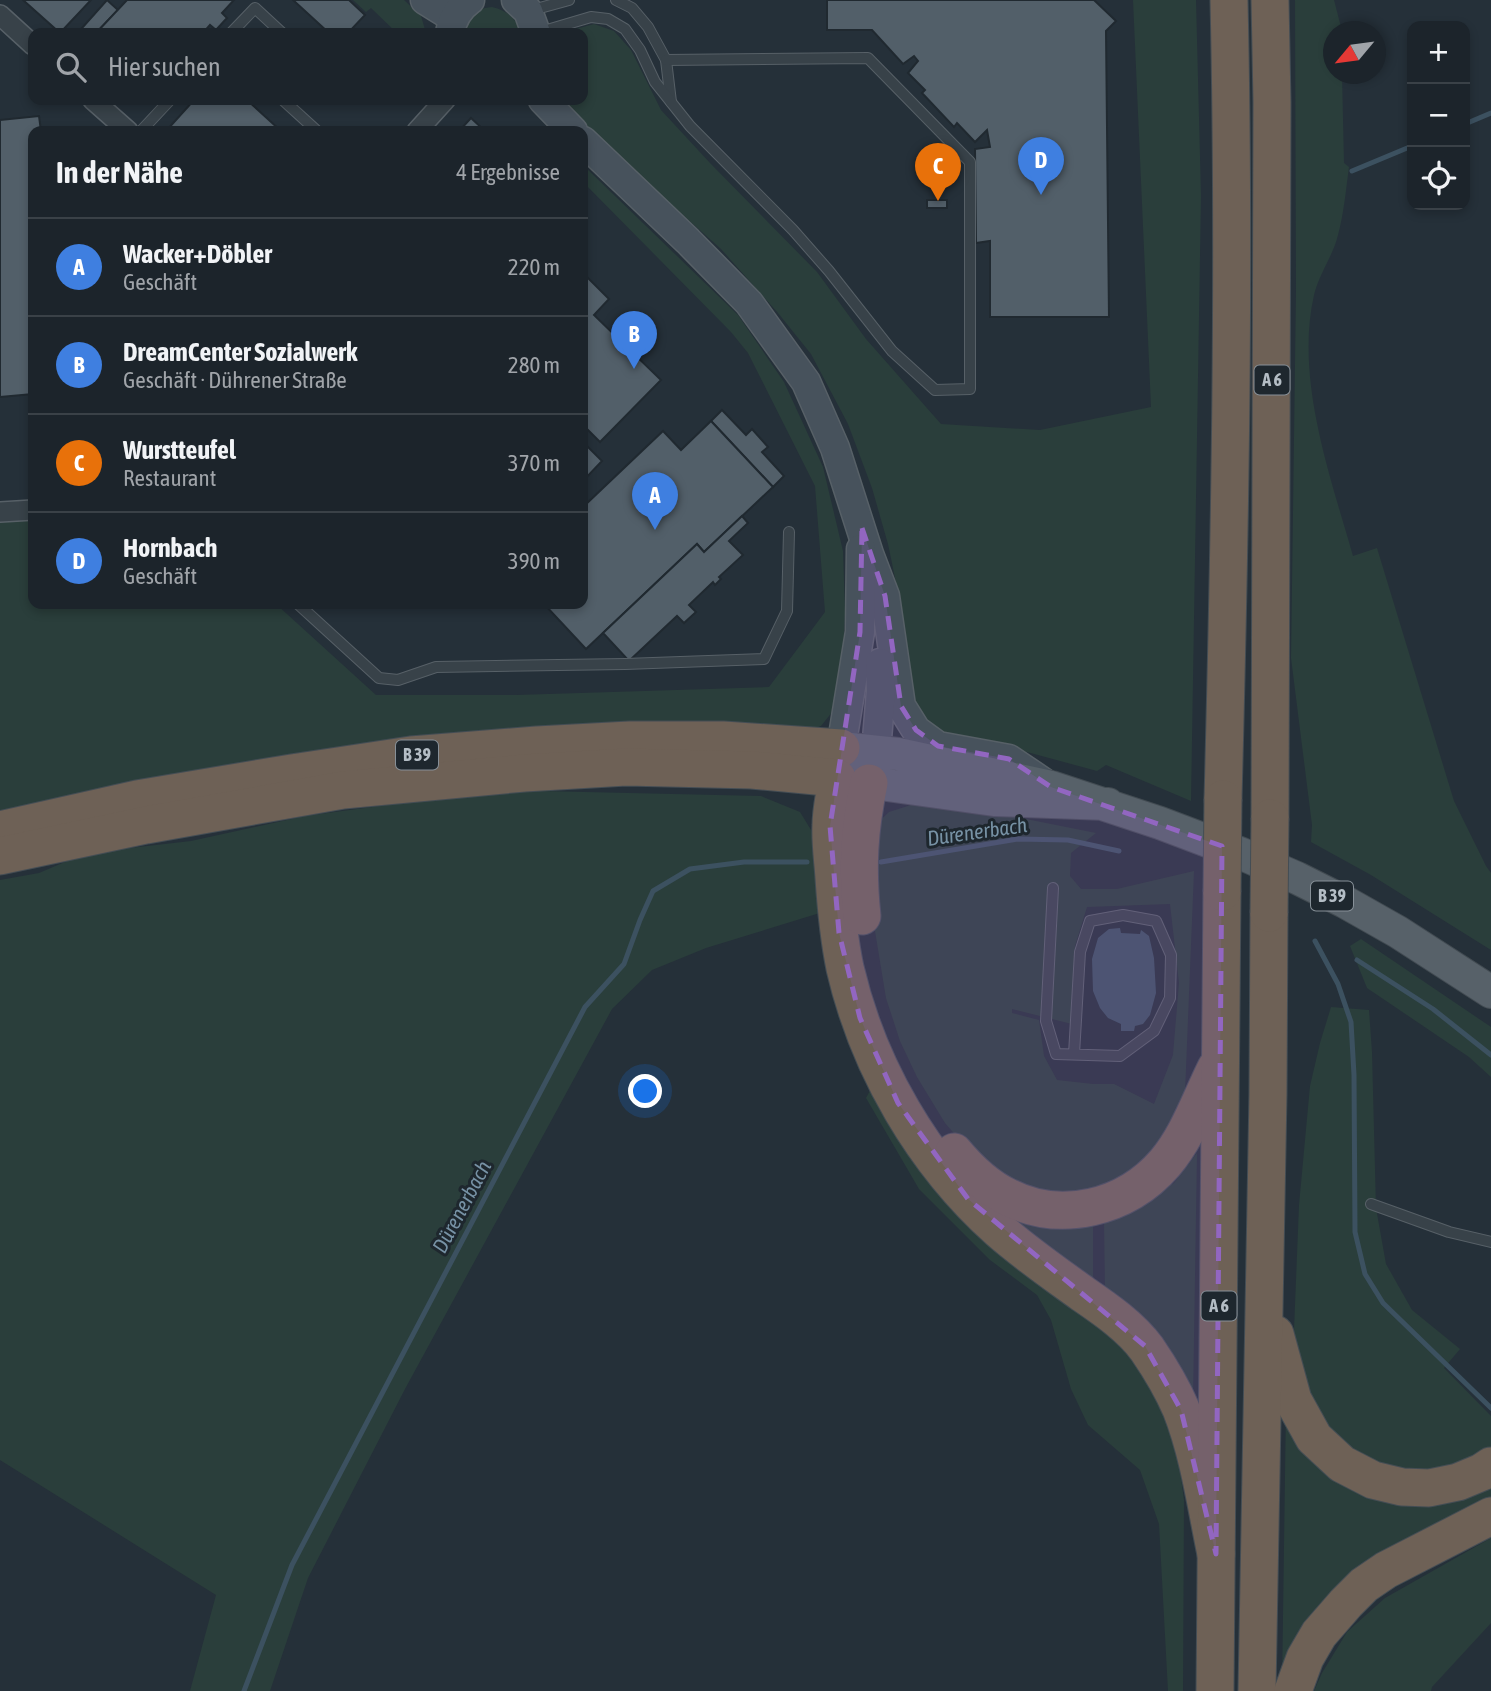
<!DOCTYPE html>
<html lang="de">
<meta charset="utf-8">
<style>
:root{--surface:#1c242b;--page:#293037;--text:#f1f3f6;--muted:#a0a4a9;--line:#3a4147;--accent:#db2777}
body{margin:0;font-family:"Asap Condensed",sans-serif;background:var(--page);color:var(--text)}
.controls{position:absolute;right:21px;top:21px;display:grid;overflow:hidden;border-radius:14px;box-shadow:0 4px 10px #0003}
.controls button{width:63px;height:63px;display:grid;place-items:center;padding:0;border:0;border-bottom:2px solid var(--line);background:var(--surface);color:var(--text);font:35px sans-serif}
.compass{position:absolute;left:1323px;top:21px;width:63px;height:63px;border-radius:50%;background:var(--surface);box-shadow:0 4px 10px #0003;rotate:241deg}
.you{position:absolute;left:646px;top:1092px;width:24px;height:24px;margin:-18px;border:5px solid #fff;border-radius:50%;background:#1a73e8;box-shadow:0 0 0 10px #1a73e833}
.badge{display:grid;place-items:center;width:46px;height:46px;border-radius:50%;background:var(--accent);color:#fff;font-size:23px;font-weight:700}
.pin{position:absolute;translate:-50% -58px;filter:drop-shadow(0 2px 4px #0008)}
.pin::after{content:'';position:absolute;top:37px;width:24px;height:21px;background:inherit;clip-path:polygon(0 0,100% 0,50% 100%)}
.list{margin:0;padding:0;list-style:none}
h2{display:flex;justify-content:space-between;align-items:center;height:91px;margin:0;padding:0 28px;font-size:30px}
h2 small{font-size:23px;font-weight:400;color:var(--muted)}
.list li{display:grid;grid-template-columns:46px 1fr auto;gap:21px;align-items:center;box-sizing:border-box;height:98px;padding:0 28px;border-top:2px solid var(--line)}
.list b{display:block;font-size:26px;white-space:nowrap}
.list p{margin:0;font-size:23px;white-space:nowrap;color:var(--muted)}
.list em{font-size:23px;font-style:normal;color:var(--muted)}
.icon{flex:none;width:38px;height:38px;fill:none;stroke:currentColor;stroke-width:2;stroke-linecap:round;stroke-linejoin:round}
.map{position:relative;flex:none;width:1491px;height:1691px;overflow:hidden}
.search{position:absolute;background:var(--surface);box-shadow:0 4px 10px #0003;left:28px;top:28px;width:560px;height:77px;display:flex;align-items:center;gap:18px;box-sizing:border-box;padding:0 24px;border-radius:14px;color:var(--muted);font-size:26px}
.panel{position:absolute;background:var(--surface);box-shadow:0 4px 10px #0003;left:28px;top:126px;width:560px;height:483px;border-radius:14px}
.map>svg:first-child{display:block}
.green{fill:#2a3e3b;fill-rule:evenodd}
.water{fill:#3c5160}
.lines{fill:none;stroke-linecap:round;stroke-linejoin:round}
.stream{stroke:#3c5160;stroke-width:5}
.building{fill:#525f69;stroke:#202930;stroke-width:2}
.lane-casing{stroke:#576067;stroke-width:12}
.street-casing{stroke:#576067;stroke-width:22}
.secondary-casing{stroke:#576067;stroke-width:31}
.primary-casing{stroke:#424b52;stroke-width:34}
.highway-casing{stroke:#444d54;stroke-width:39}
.lane{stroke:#384249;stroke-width:10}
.street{stroke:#384249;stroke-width:19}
.secondary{stroke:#47525c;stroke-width:28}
.primary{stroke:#576169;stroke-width:32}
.highway{stroke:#6e6156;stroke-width:37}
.highway-bridge-casing{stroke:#444d54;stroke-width:39;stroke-linecap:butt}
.highway-bridge{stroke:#6e6156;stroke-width:37}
.marked{fill:#9266c1;fill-opacity:0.2;stroke:#9266c1;stroke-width:5;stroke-dasharray:14 9;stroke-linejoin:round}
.labels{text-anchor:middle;stroke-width:6;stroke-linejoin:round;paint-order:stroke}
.shield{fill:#1e272e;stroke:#879098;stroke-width:2}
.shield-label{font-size:18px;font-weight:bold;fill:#b4bdc5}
.water-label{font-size:21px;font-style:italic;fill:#7792a5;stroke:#1e272e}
</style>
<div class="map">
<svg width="1491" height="1691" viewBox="0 0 1491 1691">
<rect width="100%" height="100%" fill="#253039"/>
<g class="green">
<polygon points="353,0 404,0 421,16 426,33 397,33 371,8 366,12"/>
<polygon points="1133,0 1196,0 1201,196 1191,801 1106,765 1097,771 1027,752 963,740 936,732 912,708 903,685 900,602 888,544 872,488 848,424 811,354 778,313 721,249 600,141 565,100 583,100 583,33 567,33 572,30 594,24 614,31 631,50 661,110 710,163 817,272 866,339 941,424 1040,430 1151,407"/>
<path d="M 1295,0 L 1334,0 L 1341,27 L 1341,31 L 1334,32 L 1334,74 L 1342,74 L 1344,163 L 1349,167 C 1346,189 1344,213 1338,235 C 1333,256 1319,274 1314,295 C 1295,379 1330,475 1353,556 L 1377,548 L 1454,801 L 1486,866 L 1491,873 L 1491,950 L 1371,875 L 1311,842 L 1312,825 L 1291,658 L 1296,291 Z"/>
<path d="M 492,7 C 508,11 516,18 521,33 L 460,33 C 470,17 472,9 492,7 Z"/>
<polygon points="583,165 738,315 784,382 823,467 843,551 845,613 843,658 833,711 821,726 808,731 0,813 0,522 33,519 33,604 276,604 376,695 516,695 769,687 825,612 815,486 748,353 731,332 583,182"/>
<polygon points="498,790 761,796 800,812 819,843 823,912 706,948 652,970 612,1009 405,1389 308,1578 270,1691 190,1691 216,1595 0,1460 0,880 39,873 86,853 191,841 305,816"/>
<path d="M 917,803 L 1021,818 L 1096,833 L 1071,853 L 1070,876 L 1081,889 L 1117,889 L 1194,871 L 1185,1093 L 1175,1132 L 1124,1183 L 1060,1197 L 1019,1188 L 978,1161 L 945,1123 L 917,1077 L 900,1041 L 886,998 L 875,931 L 872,828 L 889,812 ZM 1170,904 L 1179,983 L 1173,1055 L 1154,1104 L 1114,1084 L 1093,1084 L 1057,1080 L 1044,1056 L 1039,1020 L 1012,1013 L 1012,1009 L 1072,1024 L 1075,946 L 1087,907 Z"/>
<polygon points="1361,939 1491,1027 1491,1077 1469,1057 1367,988 1350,946"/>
<polygon points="1331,1007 1369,1010 1372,1052 1376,1208 1386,1264 1412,1310 1460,1349 1444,1368 1491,1416 1491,1452 1426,1474 1370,1463 1331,1430 1305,1396 1294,1330 1299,1205 1310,1086 1320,1043"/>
<polygon points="873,1085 1146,1367 1174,1427 1184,1500 1183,1691 1168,1691 1159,1524 1140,1470 1088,1425 1071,1389 1051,1320 1037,1295 990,1260 919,1189 866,1098"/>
<polygon points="1197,1153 1193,1400 1105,1291 1104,1219 1142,1202 1174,1183"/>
<polygon points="993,1200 1093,1222 1093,1281 1042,1250"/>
<polygon points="1286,1406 1319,1461 1491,1480 1491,1498 1378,1566 1282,1686"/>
<polygon points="1491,1538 1491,1623 1432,1687 1431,1691 1314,1691 1322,1673 1347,1632 1385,1598"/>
</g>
<polygon class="water" points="1120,928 1121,933 1140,934 1141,930 1149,936 1154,958 1156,993 1150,1015 1143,1024 1135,1026 1134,1031 1121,1031 1121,1024 1108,1018 1100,1008 1093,991 1092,959 1098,938 1109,929"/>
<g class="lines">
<g class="stream">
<polyline points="1465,124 1491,113"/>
<polyline points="1352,171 1412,146"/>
<polyline points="881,862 1018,839 1068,840 1119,851"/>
<polyline points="1315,941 1338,984 1351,1022 1354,1075 1355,1232 1365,1274 1383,1303 1491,1408"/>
<polyline points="1357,960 1433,1009 1491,1055"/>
<polyline points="244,1691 292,1565 585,1007 624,964 640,920 653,891 690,869 744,862 807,862"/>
</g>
</g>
<g class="building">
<polygon points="23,0 91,0 60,33"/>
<polygon points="107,0 118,10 96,33 87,33 82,28"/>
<polygon points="127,0 234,0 222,13 227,18 216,30 210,25 203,33 96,33"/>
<polygon points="293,0 349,0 365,15 348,33 329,33"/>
<polygon points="827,0 1094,0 1116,21 1106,31 1109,317 990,317 990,241 976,243 975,149 990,147 987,130 975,142 957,123 954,127 922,93 925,90 908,73 918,61 914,56 903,64 872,30 827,30"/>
<polygon points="194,100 247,100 281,131 166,131"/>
<polygon points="39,116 41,131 33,131 33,394 0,397 0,120"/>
<polygon points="471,118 485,131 459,131"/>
<rect x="927" y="200" width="20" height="8"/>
<polygon points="583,273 609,299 594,315 661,380 600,442 583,425"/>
<polygon points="722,410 746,435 752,429 768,447 762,452 784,476 773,487 711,421"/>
<polygon points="711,421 773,487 704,552 697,544 586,649 544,604 583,604 583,507 663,431 681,450"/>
<polygon points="583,442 602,461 583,481"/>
<polygon points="742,516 748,523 729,541 743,555 719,577 721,579 715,585 713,582 689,605 696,612 684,623 677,616 629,661 603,633 697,544 704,552"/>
</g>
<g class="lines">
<defs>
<g id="lane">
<polyline points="616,0 632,8 648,27 666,60 671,102"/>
<polyline points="529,11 569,0"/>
<polyline points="231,33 255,8 282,33"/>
<polyline points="537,33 591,17 608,19 625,29 640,50 655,82 690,126 793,230 829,271 892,351 935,390 970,389 970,162 868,58 666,60"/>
<polyline points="283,100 317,131"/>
<polyline points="141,131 170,100"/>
<polyline points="298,604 379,678 398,680 436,667 625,664 764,659 787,611 789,532"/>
<polyline points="1053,888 1046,1021 1056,1054 1120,1056 1154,1031 1170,998 1171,955 1156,921 1123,915 1090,921 1080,952 1074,1054"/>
<polyline points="1371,1204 1449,1232 1491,1242"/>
</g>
<g id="street">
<polyline points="0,15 33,45"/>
<polyline points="93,100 128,131"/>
<polyline points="417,131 445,100"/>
<polyline points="0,512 33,510"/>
</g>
<g id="secondary">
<polyline points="425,0 454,18"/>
<polyline points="516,0 528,11 536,33"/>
<path d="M 450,33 C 452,19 459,8 470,0"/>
<polyline points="543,100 573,131"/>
<polyline points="583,141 688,241 749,303 806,382 835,448 869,554 885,596 901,706 916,730 938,746 1009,759 1046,784"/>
<polyline points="841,748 860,632 861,549"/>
<polyline points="876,751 881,691 880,663"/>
</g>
<polyline id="primary" points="1108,804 994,800 837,778 841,748 898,754 1051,787 1160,823 1242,854 1297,878 1345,902 1398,932 1491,992"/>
<g id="highway">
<polyline points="1270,0 1272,102 1270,818"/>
<path d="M 1223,799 C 1230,533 1235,266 1229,0"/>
<polyline points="0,830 137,799 292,773 411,755 537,745 630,740 723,740 841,748"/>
<path d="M 0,856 L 146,825 L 343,790 L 524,773 L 626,767 L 752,770 L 837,778 C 835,794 831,810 831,825 C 830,843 833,861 834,878 C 836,908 839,939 845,968 C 868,1067 923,1162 999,1230 C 1025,1253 1054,1273 1083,1294 C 1105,1309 1131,1327 1147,1349 C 1160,1368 1172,1388 1181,1409 C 1199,1455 1206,1506 1216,1554"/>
<path d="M 862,916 C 857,868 859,830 869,783"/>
<path d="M 954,1152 C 969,1170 987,1187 1008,1197 C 1061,1224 1126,1208 1165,1163 C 1188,1136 1200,1100 1216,1068"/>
<polyline points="1275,1334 1293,1400 1314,1438 1342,1464 1373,1480 1402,1487 1429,1488 1458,1482 1482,1472 1491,1466"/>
<polyline points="1215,1691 1222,892"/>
<polyline points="1257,1691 1268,1093 1269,913"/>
<polyline points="1293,1691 1305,1658 1319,1634 1346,1603 1364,1585 1386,1570 1491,1516"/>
</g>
</defs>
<use href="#lane" class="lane-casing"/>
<use href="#street" class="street-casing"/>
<use href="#secondary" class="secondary-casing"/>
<use href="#primary" class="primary-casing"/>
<use href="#highway" class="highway-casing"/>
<use href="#lane" class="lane"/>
<use href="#street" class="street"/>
<use href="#secondary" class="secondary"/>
<use href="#primary" class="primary"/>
<use href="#highway" class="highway"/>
<defs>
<g id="highway-bridge">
<polyline points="1222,892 1223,799"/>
<polyline points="1269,913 1270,818"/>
</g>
</defs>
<use href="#highway-bridge" class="highway-bridge-casing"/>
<use href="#highway-bridge" class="highway-bridge"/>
</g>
<path class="marked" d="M 862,528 L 885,596 L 901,706 L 916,730 L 938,746 L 1009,759 L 1051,787 L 1222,846 L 1216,1554 L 1181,1410 L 1145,1346 L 968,1199 L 898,1103 L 860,1018 L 839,933 L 830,826 L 860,632 Z"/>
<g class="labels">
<g class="shield">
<rect x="1254.5" y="365.5" width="35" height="29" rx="5"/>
<rect x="396" y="740.5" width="42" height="29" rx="5"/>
<rect x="1311" y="881.5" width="42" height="29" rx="5"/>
<rect x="1201.5" y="1291.5" width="35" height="29" rx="5"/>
</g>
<g class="shield-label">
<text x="1272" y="386">A 6</text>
<text x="417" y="761">B 39</text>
<text x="1332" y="902">B 39</text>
<text x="1219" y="1312">A 6</text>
</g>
<g class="water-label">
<text transform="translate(977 832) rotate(-8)" y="7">Dürenerbach</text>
<text transform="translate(462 1207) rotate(-62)" y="7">Dürenerbach</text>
</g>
</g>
</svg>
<div class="controls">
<button>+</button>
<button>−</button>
<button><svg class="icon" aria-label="locate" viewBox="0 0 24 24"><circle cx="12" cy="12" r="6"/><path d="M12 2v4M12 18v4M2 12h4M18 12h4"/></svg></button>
</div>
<svg class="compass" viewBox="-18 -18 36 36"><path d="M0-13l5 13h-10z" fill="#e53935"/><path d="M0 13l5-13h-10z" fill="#a0a4a9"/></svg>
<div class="you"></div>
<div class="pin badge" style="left:655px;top:530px;background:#3f7fe0">A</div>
<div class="pin badge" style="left:634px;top:369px;background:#3f7fe0">B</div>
<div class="pin badge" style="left:938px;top:201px;background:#e8710a">C</div>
<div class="pin badge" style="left:1041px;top:195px;background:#3f7fe0">D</div>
<div class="search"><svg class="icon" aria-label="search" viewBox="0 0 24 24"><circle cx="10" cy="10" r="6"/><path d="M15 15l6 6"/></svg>Hier suchen</div>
<section class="panel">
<h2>In der Nähe<small>4 Ergebnisse</small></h2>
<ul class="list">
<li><span class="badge" style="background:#3f7fe0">A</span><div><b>Wacker+Döbler</b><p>Geschäft</p></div><em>220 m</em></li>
<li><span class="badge" style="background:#3f7fe0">B</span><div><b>DreamCenter Sozialwerk</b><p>Geschäft · Dührener Straße</p></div><em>280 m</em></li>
<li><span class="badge" style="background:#e8710a">C</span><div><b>Wurstteufel</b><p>Restaurant</p></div><em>370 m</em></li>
<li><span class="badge" style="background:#3f7fe0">D</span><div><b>Hornbach</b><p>Geschäft</p></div><em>390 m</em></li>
</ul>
</section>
</div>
